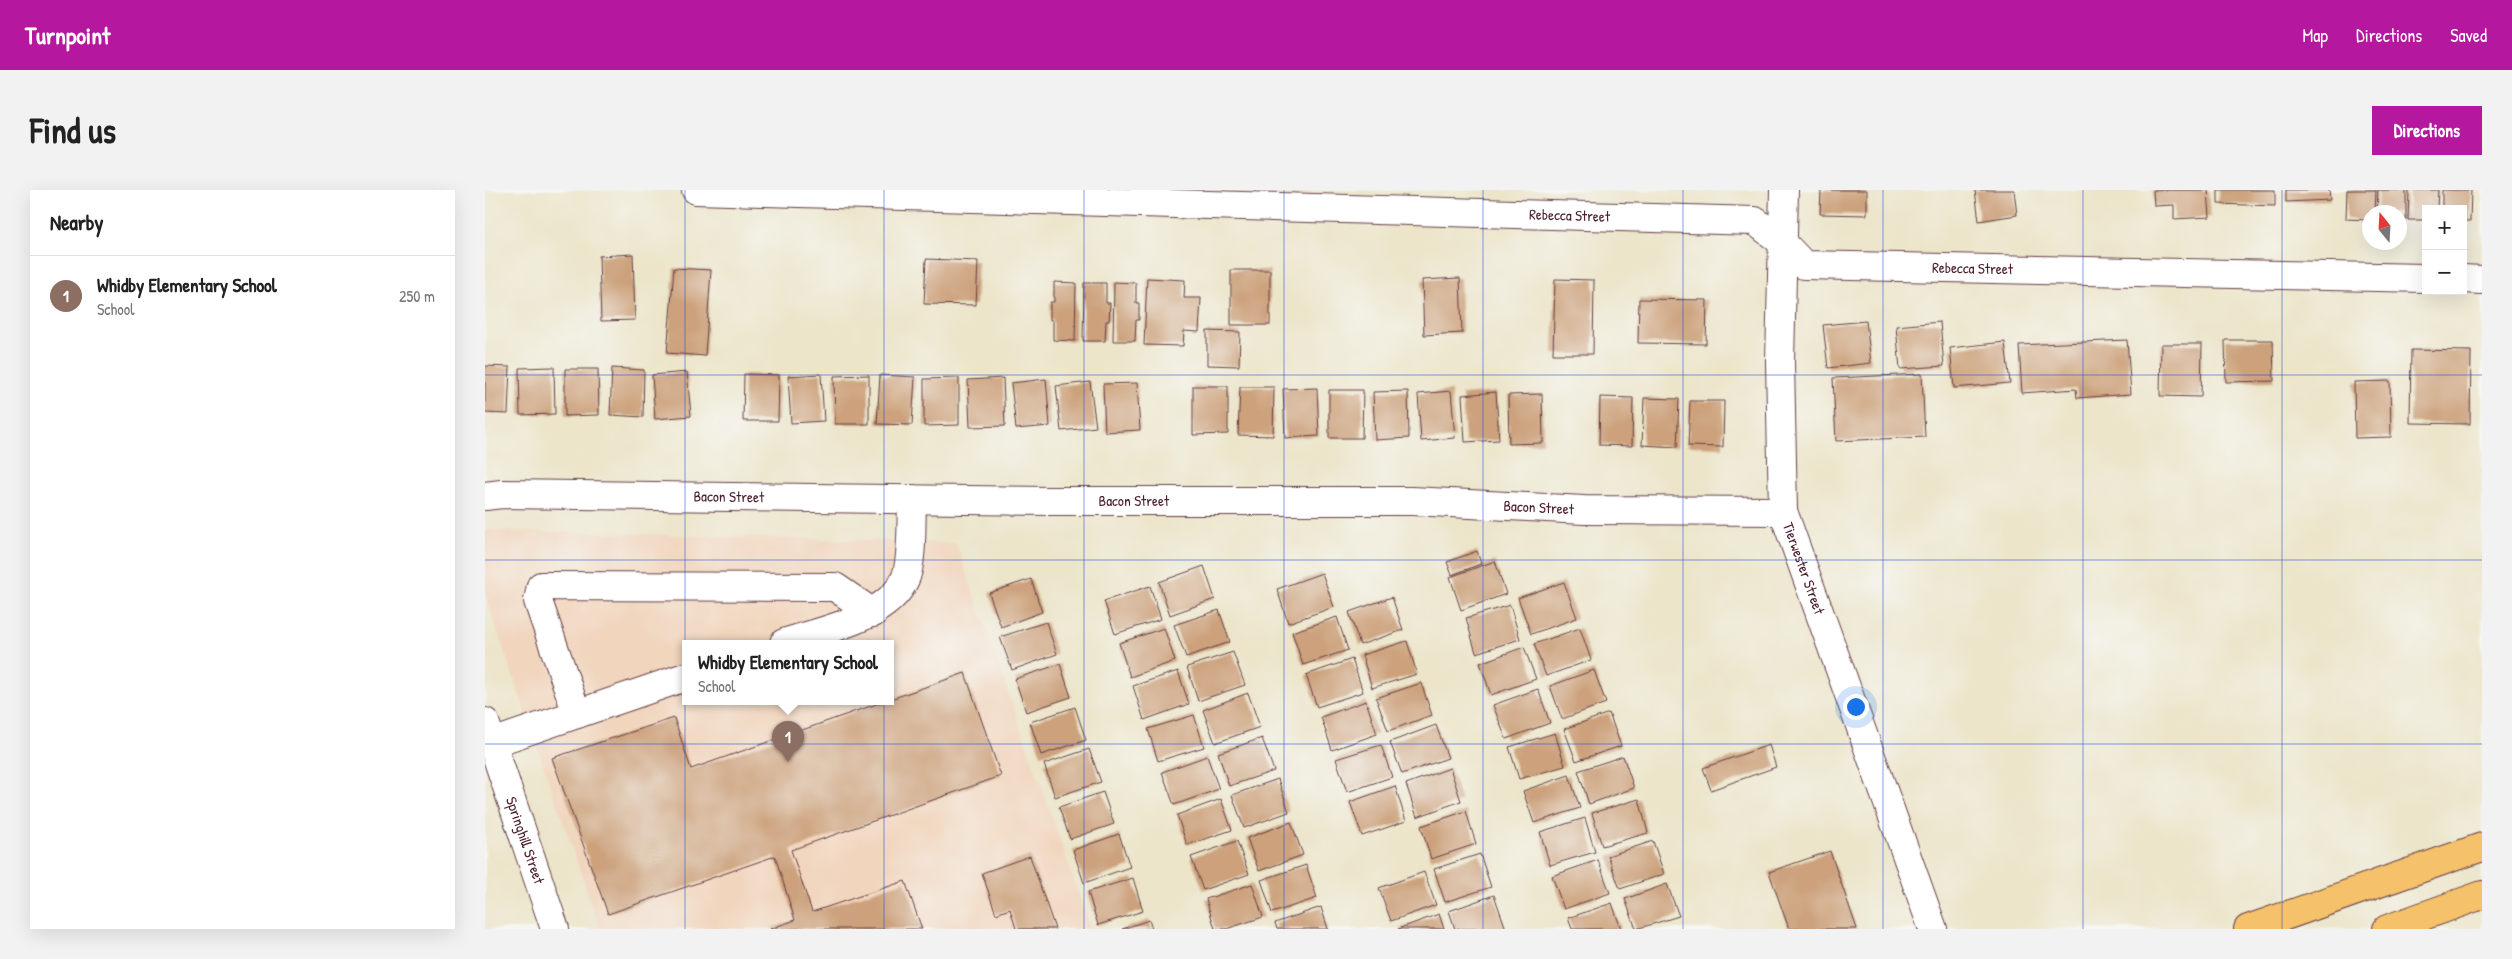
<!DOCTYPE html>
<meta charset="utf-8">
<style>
:root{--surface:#fff;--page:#f2f2f2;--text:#222;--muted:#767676;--line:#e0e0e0;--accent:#b5179e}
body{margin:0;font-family:"Patrick Hand",sans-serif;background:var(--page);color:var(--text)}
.controls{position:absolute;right:15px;top:15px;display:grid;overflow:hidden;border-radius:0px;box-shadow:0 5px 20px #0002}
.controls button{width:45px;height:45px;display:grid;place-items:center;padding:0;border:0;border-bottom:1px solid var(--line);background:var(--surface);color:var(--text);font:25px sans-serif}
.compass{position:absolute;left:1877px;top:15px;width:45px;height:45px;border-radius:50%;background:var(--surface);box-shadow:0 5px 20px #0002;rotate:342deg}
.you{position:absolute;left:1370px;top:516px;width:18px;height:18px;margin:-12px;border:4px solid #fff;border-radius:50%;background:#1a73e8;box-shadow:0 0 0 8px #1a73e833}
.badge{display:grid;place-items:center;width:32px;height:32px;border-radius:50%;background:var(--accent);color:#fff;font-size:16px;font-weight:700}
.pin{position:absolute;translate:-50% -41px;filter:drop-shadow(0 1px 2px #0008)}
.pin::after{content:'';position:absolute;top:26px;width:18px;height:15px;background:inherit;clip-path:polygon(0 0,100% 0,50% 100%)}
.popup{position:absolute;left:197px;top:450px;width:212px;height:65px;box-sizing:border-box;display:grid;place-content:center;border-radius:0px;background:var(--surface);filter:drop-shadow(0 1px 4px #0005);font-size:16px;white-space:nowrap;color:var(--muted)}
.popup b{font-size:19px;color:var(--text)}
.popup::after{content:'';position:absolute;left:50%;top:100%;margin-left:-10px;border:10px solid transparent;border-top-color:var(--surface)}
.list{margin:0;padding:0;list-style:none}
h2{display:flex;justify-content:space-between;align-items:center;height:65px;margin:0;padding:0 20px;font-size:21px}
h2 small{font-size:16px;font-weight:400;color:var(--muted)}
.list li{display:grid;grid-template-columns:32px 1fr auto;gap:15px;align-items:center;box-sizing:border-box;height:80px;padding:0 20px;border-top:1px solid var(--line)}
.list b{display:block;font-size:19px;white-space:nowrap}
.list p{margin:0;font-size:16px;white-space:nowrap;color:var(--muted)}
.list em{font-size:16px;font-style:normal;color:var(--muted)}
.map{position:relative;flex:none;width:1997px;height:739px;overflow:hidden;border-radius:0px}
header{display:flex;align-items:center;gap:30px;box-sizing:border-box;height:70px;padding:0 25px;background:var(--accent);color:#fff}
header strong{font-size:24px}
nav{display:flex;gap:28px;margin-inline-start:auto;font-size:18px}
.intro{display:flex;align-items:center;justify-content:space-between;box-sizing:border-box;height:120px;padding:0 30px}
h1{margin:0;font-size:35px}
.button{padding:12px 22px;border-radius:0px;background:var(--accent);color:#fff;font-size:18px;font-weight:700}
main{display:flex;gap:30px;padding:0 30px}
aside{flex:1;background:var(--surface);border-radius:0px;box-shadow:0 5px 20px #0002}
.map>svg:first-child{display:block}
.built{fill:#f1d5bd;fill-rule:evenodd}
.building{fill:#cca17c}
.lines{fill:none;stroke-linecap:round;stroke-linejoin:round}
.minor-casing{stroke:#623d43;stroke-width:30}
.major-casing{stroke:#623d43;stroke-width:30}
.highway-casing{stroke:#623d43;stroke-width:30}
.minor{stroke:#fff;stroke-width:28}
.major{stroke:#f5c16b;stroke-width:28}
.highway{stroke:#f5c16b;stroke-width:28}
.grid{fill:none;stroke:#1d4ed8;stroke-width:1;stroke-opacity:0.55}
.labels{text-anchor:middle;stroke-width:4;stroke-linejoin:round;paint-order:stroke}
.street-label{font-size:15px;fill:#4a1f2b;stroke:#f6f6f2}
</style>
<header>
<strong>Turnpoint</strong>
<nav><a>Map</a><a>Directions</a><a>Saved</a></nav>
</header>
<div class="intro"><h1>Find us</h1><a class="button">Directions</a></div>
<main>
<aside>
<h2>Nearby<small></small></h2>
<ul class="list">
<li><span class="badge" style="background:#8d6e63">1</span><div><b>Whidby Elementary School</b><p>School</p></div><em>250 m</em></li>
</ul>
</aside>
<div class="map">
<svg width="1997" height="739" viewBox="0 0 1997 739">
<rect width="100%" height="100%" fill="#f6f6f2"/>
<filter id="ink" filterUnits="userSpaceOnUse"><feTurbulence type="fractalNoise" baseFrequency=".02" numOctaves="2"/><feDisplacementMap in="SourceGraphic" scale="10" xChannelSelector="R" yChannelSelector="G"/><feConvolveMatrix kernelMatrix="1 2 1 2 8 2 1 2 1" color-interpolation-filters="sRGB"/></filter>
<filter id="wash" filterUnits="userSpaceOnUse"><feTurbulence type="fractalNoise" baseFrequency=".0096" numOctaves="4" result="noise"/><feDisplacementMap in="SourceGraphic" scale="20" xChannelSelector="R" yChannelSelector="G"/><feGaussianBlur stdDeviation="1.12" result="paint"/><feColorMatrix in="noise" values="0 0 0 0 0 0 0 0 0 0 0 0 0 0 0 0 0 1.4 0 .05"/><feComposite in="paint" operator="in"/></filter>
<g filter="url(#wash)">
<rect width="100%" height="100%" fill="#ece5ca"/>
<path class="built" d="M 2,340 L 471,353 L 606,739 L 115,739 L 0,405 L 0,344 ZM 200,453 L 406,453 L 406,511 L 200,511 Z"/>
<g id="blocks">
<g class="building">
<polygon points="1336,0 1382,0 1382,25 1335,24"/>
<polygon points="1490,0 1529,0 1532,25 1494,31"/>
<polygon points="1668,0 1723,0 1725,27 1689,29 1689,15 1669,16"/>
<polygon points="1733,0 1790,0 1790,16 1733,14"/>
<polygon points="1801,0 1844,0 1845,10 1801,12"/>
<polygon points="1862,0 1891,0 1890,22 1884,22 1884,30 1861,29"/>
<polygon points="1893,0 1921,0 1921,30 1914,30 1914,22 1892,22"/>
<polygon points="1924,0 1953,0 1952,19 1941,19 1941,30 1923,30"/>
<polygon points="1957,0 1986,0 1985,31 1978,31 1978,19 1957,19"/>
<polygon points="148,64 150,130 116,131 114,66"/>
<polygon points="441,69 493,71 491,115 439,114"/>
<polygon points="189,78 226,80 220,166 182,163"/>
<rect x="746" y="80" width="39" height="55"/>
<polygon points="662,88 700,90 699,108 716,108 714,142 699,141 698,156 659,155"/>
<polygon points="975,88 977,143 939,145 937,90"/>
<polygon points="1070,89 1109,90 1108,164 1068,164"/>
<polygon points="569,92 591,93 590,151 568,150 568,130 565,130 565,112 569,112"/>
<polygon points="629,92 651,93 651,113 654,113 654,130 651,130 650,151 628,151"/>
<polygon points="599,93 621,93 621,113 625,113 624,131 621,131 620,151 598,151"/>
<polygon points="1154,109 1222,110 1221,154 1153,153"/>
<polygon points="1381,131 1386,173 1343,178 1338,135"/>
<polygon points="1455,132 1459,176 1415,179 1411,136"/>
<polygon points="722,141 755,142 754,176 722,175"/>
<polygon points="1642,150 1646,204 1592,208 1591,199 1537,203 1534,155"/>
<polygon points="1740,150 1788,150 1789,191 1741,192"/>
<polygon points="1520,152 1525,193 1469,198 1465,158"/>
<polygon points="1676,154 1717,154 1716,207 1675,206"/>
<polygon points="1926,160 1986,161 1985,234 1925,233"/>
<polygon points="0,176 25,177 23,224 0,223"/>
<polygon points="69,177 70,224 35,225 34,178"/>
<polygon points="127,178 159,180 158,227 125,225"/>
<polygon points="80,179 113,179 114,225 80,226"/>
<polygon points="202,182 206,226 170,229 167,185"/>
<polygon points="259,184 294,185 293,231 258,231"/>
<polygon points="336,184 339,231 306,233 303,186"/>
<polygon points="1437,184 1440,247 1351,251 1348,188"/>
<polygon points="384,185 384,234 350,234 349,186"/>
<polygon points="395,185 430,187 427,235 392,234"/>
<polygon points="474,188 474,235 439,236 439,189"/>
<polygon points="518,188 520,236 485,237 483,190"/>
<polygon points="561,189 565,236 531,239 526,193"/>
<polygon points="1905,191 1906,247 1870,248 1869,192"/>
<polygon points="605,192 611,237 576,241 571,196"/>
<polygon points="652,193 655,240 620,242 618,194"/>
<polygon points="708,196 743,196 743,244 708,245"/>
<polygon points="755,197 789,197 788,246 753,245"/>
<polygon points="832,198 834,246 800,248 798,199"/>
<polygon points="844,200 878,200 877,248 844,248"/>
<polygon points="923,201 924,248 890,250 888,202"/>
<polygon points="966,201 970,248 936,251 933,204"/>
<polygon points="1011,202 1014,250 980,252 977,205"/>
<polygon points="1057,204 1058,253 1024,254 1023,205"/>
<polygon points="1115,207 1148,208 1147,256 1114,255"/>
<polygon points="1159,208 1194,209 1192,257 1157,255"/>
<polygon points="1205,211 1239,211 1238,257 1203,256"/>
<polygon points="992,361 996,374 967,385 962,372"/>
<polygon points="1010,371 1021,404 976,420 965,387"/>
<polygon points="719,376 730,409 685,425 674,392"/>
<polygon points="837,383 849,417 803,433 792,399"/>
<polygon points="546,389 557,422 516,437 504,403"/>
<polygon points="1079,392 1092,428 1046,444 1033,408"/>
<polygon points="665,396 676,429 630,444 619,411"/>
<polygon points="907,407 918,440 875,455 864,422"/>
<polygon points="1025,415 1035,449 991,463 981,428"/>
<polygon points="734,420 745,452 701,467 689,435"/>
<polygon points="852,427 863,460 818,475 807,442"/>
<polygon points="561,432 572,464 527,480 515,447"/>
<polygon points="679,438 690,471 645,487 634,453"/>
<polygon points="1095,438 1106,470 1061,486 1049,454"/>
<polygon points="922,451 932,484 887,498 877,465"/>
<polygon points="1039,457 1051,489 1006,505 995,473"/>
<polygon points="748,462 760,495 713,511 702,477"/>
<polygon points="867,469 878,502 832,517 821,485"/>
<polygon points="575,474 586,507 541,522 530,489"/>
<polygon points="1109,480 1121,513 1077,529 1065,496"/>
<polygon points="693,481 704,514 659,530 648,496"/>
<polygon points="480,483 516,586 306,660 327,722 420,691 437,739 285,739 310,730 290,666 123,724 67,568 189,528 206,579 400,511 406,511 406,509"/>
<polygon points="936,493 947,525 903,541 891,508"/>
<polygon points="1053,499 1065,533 1021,549 1008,515"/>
<polygon points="763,503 775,537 730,553 718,520"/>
<polygon points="881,511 892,544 847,560 836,527"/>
<polygon points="590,517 601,550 556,565 545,532"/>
<polygon points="1124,523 1136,556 1091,571 1079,539"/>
<polygon points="709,525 719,557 673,571 663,539"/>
<polygon points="951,535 963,568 917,584 905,552"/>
<polygon points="1070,543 1080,576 1034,589 1024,557"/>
<polygon points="777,548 789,581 744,596 733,563"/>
<polygon points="896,555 907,587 862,602 851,569"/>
<polygon points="1284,555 1291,577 1226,600 1218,578"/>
<polygon points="604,559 616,592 570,607 559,574"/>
<polygon points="722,566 734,599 689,615 677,582"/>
<polygon points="1138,566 1149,598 1104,614 1093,581"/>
<polygon points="965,578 976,611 932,627 921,594"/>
<polygon points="1084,585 1095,618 1049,633 1038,601"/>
<polygon points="793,589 804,622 759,638 747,605"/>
<polygon points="910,596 921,631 877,646 865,612"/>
<polygon points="618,602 629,634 585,649 574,617"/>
<polygon points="736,609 747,640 702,655 692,625"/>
<polygon points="1154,609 1163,643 1117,656 1107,623"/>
<polygon points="981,621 991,654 946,669 936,636"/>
<polygon points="1100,628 1110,662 1065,675 1055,642"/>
<polygon points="806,632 818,665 774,681 762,648"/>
<polygon points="634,644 645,677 599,693 588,660"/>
<polygon points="752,651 764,684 718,700 706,667"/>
<polygon points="1168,651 1179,684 1135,699 1123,666"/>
<polygon points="1345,661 1372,739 1304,739 1284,682"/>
<polygon points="995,664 1006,697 960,712 949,679"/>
<polygon points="545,666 570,739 531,739 525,719 511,724 497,683"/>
<polygon points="1113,670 1125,703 1079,719 1067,686"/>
<polygon points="821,675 832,708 787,723 776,690"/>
<polygon points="939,682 951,715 906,731 894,698"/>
<polygon points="648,688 658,721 613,735 603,702"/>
<polygon points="767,694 778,727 741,739 730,739 721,709"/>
<polygon points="1182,694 1194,726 1151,739 1140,709"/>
<polygon points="1009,705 1021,739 970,739 964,721"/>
<polygon points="1127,713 1136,739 1087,739 1083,728"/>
<polygon points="836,717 843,739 792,739 790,733"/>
<polygon points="954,724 959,739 913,739"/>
<polygon points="664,730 667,739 637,739"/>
</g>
</g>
</g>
<g filter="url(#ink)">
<use href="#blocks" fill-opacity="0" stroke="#623d43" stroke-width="1"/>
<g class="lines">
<defs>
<g id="minor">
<path id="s1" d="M 211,0 L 1270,31 L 1298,53 L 1319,75 L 1941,88"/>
<path id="s2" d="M 1299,0 L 1295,172 L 1298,321 L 1448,739"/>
<polyline points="1978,89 1997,90"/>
<path id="s3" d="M 0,306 L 17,304 L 564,311 L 927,311 L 1099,320 L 1298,321"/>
<path d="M 299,453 C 337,440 402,429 420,389 C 428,372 426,329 427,309"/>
<polyline points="92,524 53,411 56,396 350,397 388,423"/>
<path id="s4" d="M 0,532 L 70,739"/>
<polyline points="7,553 200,487"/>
</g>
<polyline id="major" points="1763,739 1997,657"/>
<polyline id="highway" points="1902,739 1997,705"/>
</defs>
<use href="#minor" class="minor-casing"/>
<use href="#major" class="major-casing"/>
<use href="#highway" class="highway-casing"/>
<use href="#minor" class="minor"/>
<use href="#major" class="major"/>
<use href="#highway" class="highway"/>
</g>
</g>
<path class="grid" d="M 200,0 L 200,739M 399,0 L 399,739M 599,0 L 599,739M 799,0 L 799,739M 998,0 L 998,739M 1198,0 L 1198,739M 1398,0 L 1398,739M 1598,0 L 1598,739M 1797,0 L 1797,739M 0,185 L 1997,185M 0,370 L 1997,370M 0,554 L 1997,554"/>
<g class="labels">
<g class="street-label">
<text dy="5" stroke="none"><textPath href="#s1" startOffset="874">Rebecca Street</textPath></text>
<text dy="5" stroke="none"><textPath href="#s1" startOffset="1294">Rebecca Street</textPath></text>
<text dy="5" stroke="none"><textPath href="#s3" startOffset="244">Bacon Street</textPath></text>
<text dy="5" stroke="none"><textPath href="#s3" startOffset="649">Bacon Street</textPath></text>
<text dy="5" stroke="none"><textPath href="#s3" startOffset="1054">Bacon Street</textPath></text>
<text dy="5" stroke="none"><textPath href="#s2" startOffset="382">Tierwester Street</textPath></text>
<text dy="5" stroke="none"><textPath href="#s4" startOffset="125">Springhill Street</textPath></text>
</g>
</g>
</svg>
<div class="controls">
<button>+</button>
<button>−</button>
</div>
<svg class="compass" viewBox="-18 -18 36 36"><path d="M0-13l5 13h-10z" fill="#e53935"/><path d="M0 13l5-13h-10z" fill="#767676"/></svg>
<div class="you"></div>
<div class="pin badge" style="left:303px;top:572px;background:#8d6e63">1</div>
<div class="popup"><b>Whidby Elementary School</b>School</div>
</div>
</main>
